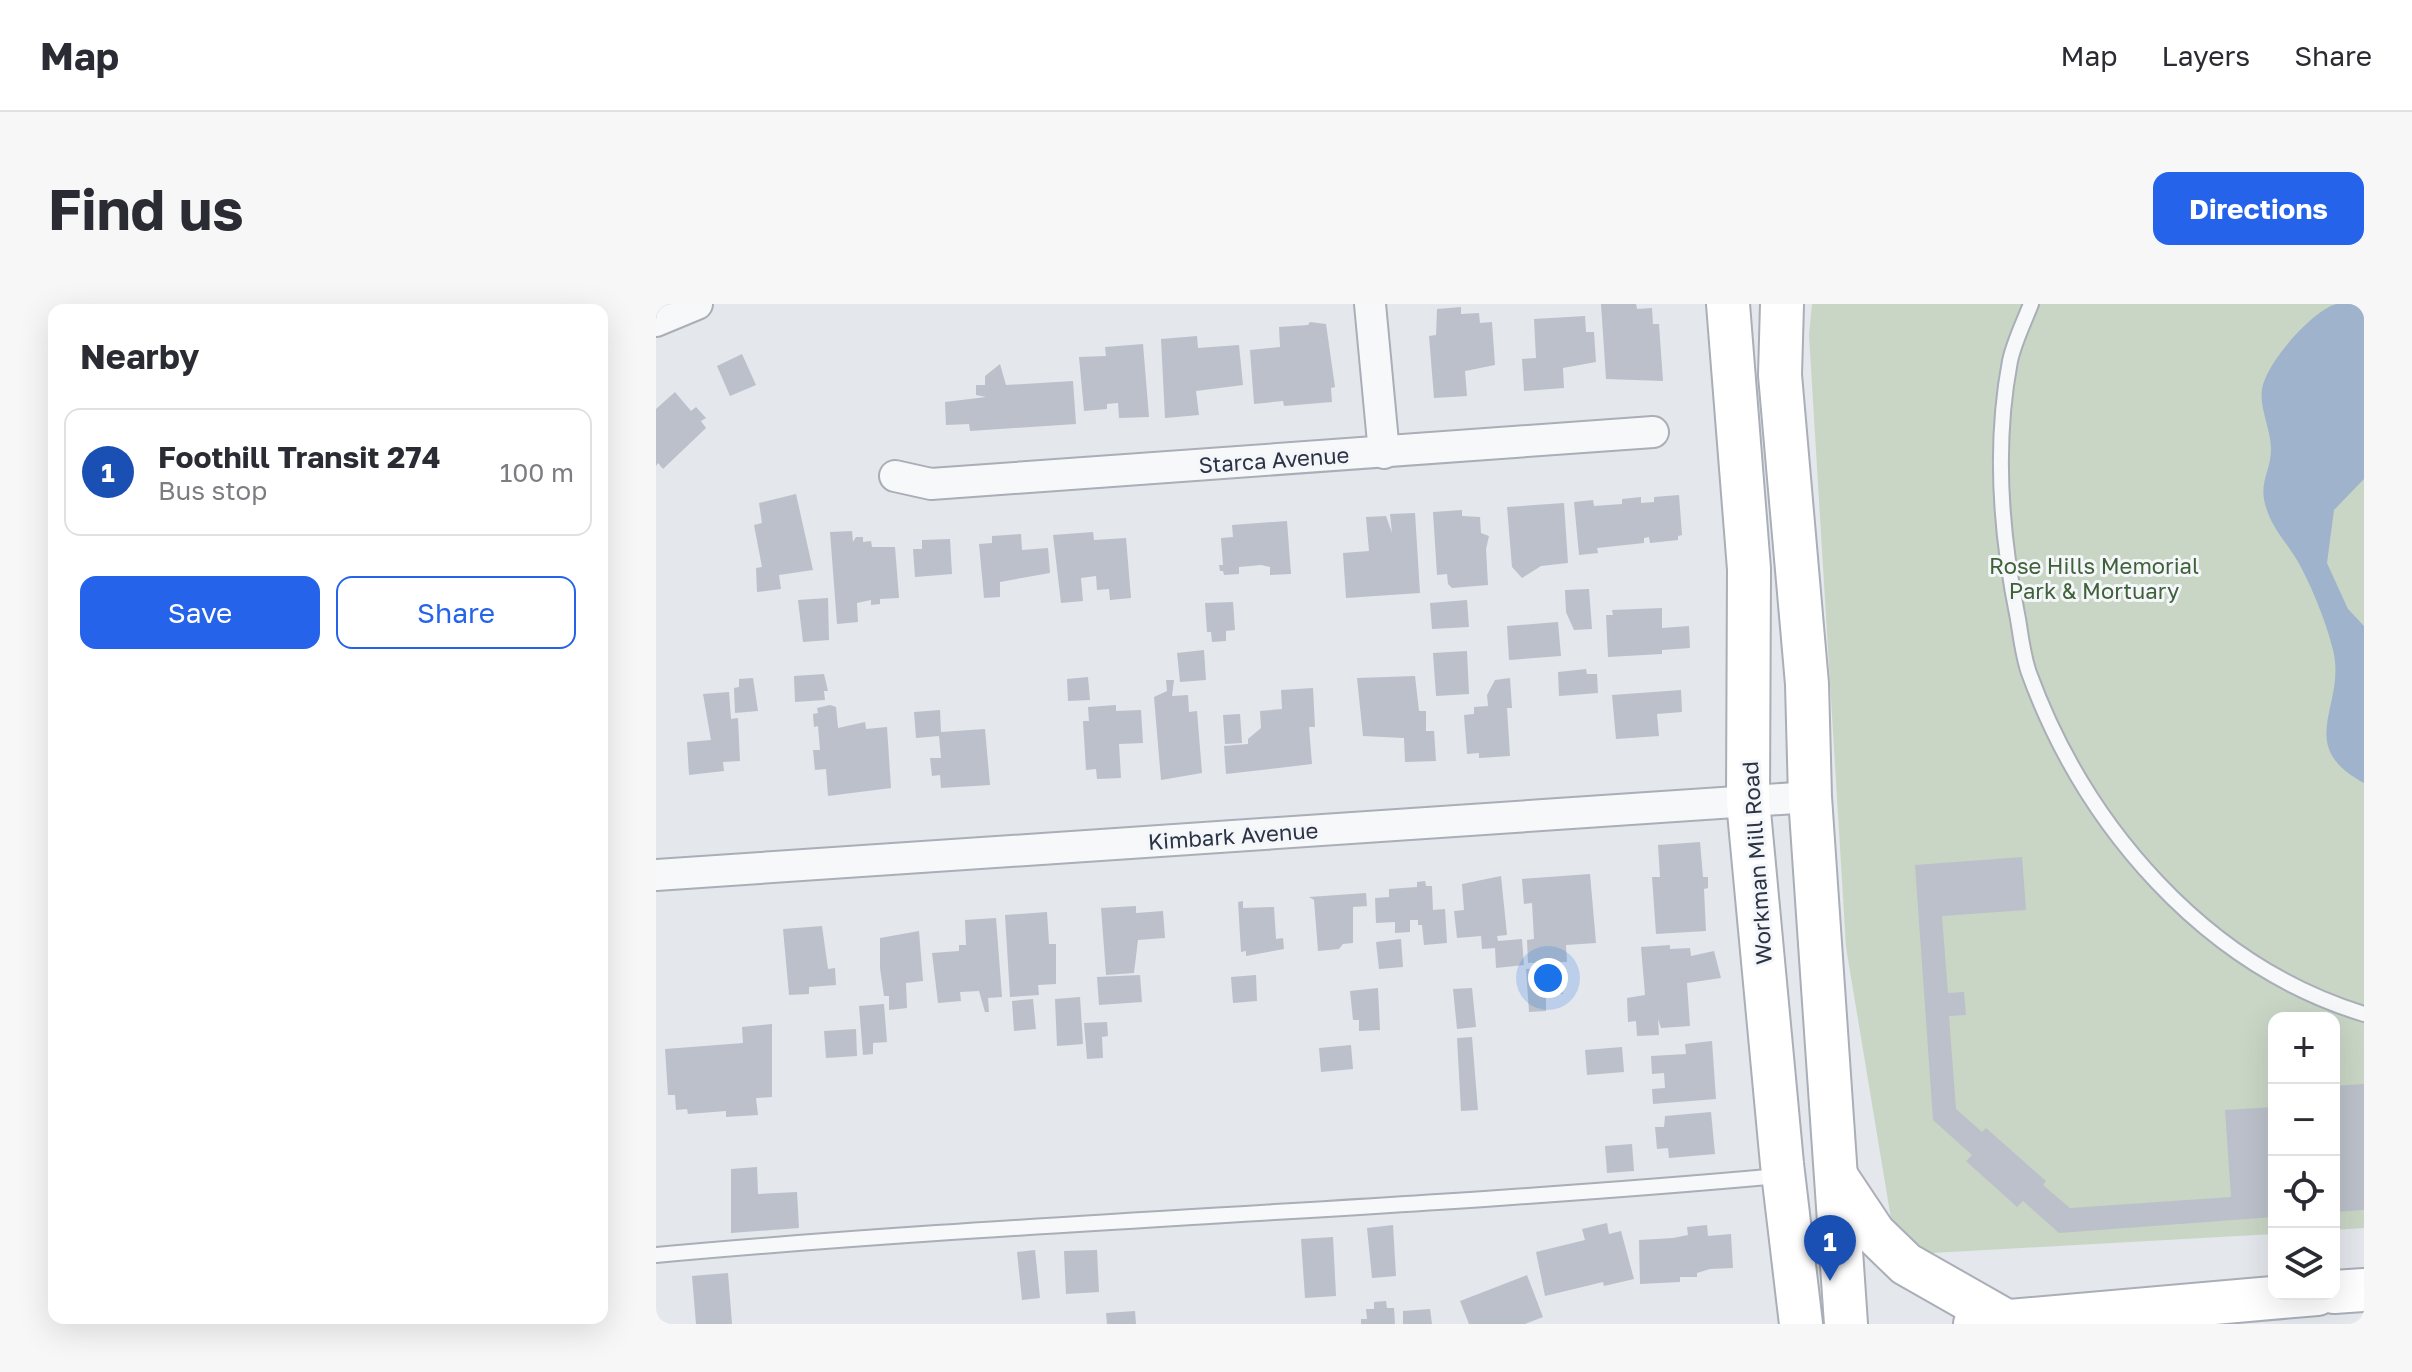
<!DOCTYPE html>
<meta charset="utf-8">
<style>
:root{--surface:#fff;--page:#f7f7f7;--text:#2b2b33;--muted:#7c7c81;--line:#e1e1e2;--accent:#2563eb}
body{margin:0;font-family:"Golos Text",sans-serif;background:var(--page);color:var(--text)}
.controls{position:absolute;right:24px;bottom:24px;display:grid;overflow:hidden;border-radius:16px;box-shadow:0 8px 32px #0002}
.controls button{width:72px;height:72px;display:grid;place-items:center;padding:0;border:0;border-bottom:2px solid var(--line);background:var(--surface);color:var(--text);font:40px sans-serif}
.you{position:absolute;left:892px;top:674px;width:28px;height:28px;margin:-20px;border:6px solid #fff;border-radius:50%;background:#1a73e8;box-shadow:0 0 0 12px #1a73e833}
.badge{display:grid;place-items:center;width:52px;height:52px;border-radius:50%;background:var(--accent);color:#fff;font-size:26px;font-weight:700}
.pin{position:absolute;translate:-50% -66px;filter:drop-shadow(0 2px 4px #0008)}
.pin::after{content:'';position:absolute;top:42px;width:28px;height:24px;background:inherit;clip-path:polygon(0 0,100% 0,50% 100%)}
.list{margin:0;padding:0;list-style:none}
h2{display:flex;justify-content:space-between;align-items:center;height:104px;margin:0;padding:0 32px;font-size:34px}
h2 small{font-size:26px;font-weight:400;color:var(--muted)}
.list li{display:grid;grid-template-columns:52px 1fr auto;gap:24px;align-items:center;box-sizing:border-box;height:128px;margin:0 16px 16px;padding:0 16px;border:2px solid var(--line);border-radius:16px}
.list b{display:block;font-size:30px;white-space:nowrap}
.list p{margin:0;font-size:26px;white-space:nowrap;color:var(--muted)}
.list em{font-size:26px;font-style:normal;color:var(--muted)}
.actions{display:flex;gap:16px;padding:24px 32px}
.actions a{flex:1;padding:18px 0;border:2px solid var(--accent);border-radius:16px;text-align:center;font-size:28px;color:var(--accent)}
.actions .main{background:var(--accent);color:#fff}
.icon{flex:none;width:44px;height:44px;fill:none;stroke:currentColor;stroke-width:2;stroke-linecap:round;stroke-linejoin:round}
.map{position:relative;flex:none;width:1708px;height:1020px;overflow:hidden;border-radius:16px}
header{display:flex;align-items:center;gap:48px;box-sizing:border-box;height:112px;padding:0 40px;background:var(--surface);border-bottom:2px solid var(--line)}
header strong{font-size:38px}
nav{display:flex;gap:44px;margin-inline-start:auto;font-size:28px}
.intro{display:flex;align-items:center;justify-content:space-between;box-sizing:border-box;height:192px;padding:0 48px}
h1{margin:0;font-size:56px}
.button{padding:20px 36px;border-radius:16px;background:var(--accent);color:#fff;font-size:28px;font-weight:700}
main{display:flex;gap:48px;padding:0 48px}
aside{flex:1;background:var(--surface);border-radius:16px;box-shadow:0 8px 32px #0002}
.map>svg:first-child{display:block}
.green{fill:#c9d6c5}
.water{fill:#9fb4cc}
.building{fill:#bbc0ca}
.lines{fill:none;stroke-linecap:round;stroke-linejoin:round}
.lane-casing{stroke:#a9aeb7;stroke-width:18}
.street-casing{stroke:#a9aeb7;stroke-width:34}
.secondary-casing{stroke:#a9aeb7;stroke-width:46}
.lane{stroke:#f7f8fa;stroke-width:14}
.street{stroke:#f7f8fa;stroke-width:30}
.secondary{stroke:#fff;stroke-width:42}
.labels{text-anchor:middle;stroke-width:6;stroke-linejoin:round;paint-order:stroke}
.street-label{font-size:22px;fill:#2b3445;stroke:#f4f6f9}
.park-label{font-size:22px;fill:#3f6138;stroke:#f4f6f9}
</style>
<header>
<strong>Map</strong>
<nav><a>Map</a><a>Layers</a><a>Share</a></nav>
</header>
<div class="intro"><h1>Find us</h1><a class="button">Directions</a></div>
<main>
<aside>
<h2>Nearby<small></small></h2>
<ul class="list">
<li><span class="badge" style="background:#1a4fb4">1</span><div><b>Foothill Transit 274</b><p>Bus stop</p></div><em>100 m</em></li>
</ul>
<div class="actions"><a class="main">Save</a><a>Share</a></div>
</aside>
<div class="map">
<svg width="1708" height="1020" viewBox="0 0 1708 1020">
<rect width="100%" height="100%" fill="#e4e7ec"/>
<polygon class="green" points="1156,0 1708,0 1708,924 1678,926 1678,714 1618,714 1618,930 1241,951 1190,643 1153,31"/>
<path class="water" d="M 1680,0 L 1708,0 L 1708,175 L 1678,206 L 1671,259 L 1692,305 L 1708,322 L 1708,479 C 1637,441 1691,402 1677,346 C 1670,317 1655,281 1641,256 C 1632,241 1618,226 1612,209 C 1600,179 1615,170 1615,145 C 1615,126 1603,103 1606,85 C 1610,59 1656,7 1680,0 Z"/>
<g class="building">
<polygon points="945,0 980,0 981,5 996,4 997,20 1003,20 1007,77 950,75"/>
<polygon points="805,3 805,10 823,9 824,19 836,18 839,61 809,67 811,92 778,94 773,32 780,31 781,5"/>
<polygon points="929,12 930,28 938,28 940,58 907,64 908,84 868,87 866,55 880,54 878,15"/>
<polygon points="654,18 670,20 679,83 675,84 676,98 628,102 627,97 598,100 594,46 624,43 623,23 652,21"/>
<polygon points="541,32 542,44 583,41 587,81 540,87 543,111 509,114 505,35"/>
<polygon points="487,40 493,113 463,114 462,99 451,100 451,105 428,107 423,53 450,52 449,43"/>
<polygon points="86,50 100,81 74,92 61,62"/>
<polygon points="344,60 350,81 417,77 420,120 314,127 313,120 290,121 289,98 330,93 320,91 320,81 329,81 329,72"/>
<polygon points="19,88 35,107 40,103 50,114 45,117 50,124 7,165 2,159 0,162 0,105"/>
<polygon points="140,190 157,266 123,271 125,285 101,288 100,264 106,263 98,221 106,219 103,199"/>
<polygon points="1023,191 1026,231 1022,232 1022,236 994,239 993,233 988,234 988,239 941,244 942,249 923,251 918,198 937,196 938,202 966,200 966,195 985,193 985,199 998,198 998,193"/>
<polygon points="908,199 912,259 885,262 866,274 856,263 851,203"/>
<polygon points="806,206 806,212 824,213 825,229 833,232 830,245 832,281 796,284 792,280 791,270 781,271 777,208"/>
<polygon points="759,209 764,289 690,294 687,249 713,247 710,213 730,212 736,229 734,210"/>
<polygon points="631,217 635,270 614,271 614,263 605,261 583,263 583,270 568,271 567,267 564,267 563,261 567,261 565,234 577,233 576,221"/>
<polygon points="196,227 197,238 200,233 207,233 207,238 215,237 216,243 239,243 243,294 224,295 224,300 215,301 215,296 201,299 202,318 181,320 174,228"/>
<polygon points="437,228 438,236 470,234 475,294 454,296 453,285 441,286 440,272 425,274 427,297 405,299 397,231"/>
<polygon points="365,230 366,246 392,244 394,269 344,278 344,293 328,294 323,240 336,239 336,232"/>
<polygon points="294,235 296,270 259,273 257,245 266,245 266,236"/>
<polygon points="933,285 936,325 918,326 910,308 909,286"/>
<polygon points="172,294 173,336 147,338 142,296"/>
<polygon points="811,296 813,323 776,325 774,299"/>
<polygon points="577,298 579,326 570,327 570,337 556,338 555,328 551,328 549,299"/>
<polygon points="1006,304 1006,324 1033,322 1034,344 1006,346 1006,350 952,353 950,311 957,311 956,306"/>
<polygon points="902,318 905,352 853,356 851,322"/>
<polygon points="548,346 550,376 524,378 521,349"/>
<polygon points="811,347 813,390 780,392 777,349"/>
<polygon points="930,365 931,370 941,370 942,389 903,392 902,368"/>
<polygon points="168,370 172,387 168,387 169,396 139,398 138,372"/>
<polygon points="759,372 763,407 770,407 770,427 778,427 780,457 749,458 748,434 707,432 701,374"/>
<polygon points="432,373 434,396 412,397 411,375"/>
<polygon points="97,374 102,407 79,409 78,384 83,383 83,375"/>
<polygon points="854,374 856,404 851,404 854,452 823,454 823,449 811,450 808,411 818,410 818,403 832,402 831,391 839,376"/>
<polygon points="510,376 518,376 516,392 532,391 533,408 541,407 546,469 505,476 498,393 511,387"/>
<polygon points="657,384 659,423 653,423 656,460 570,470 568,442 592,440 592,435 605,424 604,407 626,405 625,386"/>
<polygon points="1025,386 1026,408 1001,410 1003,432 960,435 956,391"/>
<polygon points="73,388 75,415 82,414 84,457 67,458 68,467 33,471 31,438 55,436 47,390"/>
<polygon points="174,401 180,403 182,424 209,418 210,425 231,423 235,484 172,492 170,465 159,466 157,446 164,446 162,422 158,423 157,410 162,409 161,404"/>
<polygon points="460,401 460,407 485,406 487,439 463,440 465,474 441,475 440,465 430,466 427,417 433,417 432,403"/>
<polygon points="284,406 285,428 329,425 334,481 285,484 284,471 276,472 274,454 285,454 283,432 260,434 258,408"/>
<polygon points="584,410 586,439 569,440 567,411"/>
<polygon points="1044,538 1047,573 1052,573 1052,584 1048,585 1050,627 1000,630 996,573 1004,573 1002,541"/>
<polygon points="1366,553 1370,606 1286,612 1292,689 1308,688 1310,711 1293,712 1300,805 1326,828 1330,824 1390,877 1387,881 1414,904 1575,893 1569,806 1618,803 1618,913 1403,929 1367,897 1361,903 1310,857 1316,851 1277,816 1259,561"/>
<polygon points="934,570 940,639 910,641 911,658 872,659 871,636 878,635 876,599 868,600 866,575"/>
<polygon points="845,572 851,631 841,632 842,637 866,635 868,661 840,664 839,644 826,645 825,632 801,634 798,607 808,606 806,580"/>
<polygon points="769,577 770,582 776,582 777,606 789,605 791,639 768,641 766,621 762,621 762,616 754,616 754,628 739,629 739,618 720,619 719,594 733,593 733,585 761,583 761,578"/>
<polygon points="710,589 711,602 697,603 697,639 687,640 683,645 662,647 658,596 653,593"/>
<polygon points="587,597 587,604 618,603 620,635 627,634 628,645 590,652 590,647 585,648 582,598"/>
<polygon points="480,602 480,609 507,607 509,634 482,636 478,669 450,671 445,604"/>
<polygon points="391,608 393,640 400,640 400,680 382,681 383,691 354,693 349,611"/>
<polygon points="340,614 346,693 332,694 333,708 329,708 323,687 304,688 305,697 282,699 276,649 303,647 303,641 310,641 309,616"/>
<polygon points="166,622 172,665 179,664 180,681 153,683 153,690 133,691 127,625"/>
<polygon points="263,627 267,677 250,679 251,704 233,706 233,692 228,692 224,664 224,634"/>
<polygon points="745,635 747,663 723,665 720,638"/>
<polygon points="1014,641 1014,645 1034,644 1035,652 1058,647 1065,674 1031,679 1034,722 1005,724 1002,715 1003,731 981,732 980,717 972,718 971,694 989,691 985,643"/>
<polygon points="906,662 907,690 890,691 890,707 873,708 870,665"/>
<polygon points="484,671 486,698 443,701 441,673"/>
<polygon points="600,671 601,697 577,699 575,673"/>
<polygon points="722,684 724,726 703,727 703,716 697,716 694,687"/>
<polygon points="816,684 820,723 801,725 797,685"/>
<polygon points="424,693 427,740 401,742 399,695"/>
<polygon points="377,695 380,725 358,727 356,697"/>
<polygon points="228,700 231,738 217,739 217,750 207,751 203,702"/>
<polygon points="451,718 452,732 446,733 447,754 431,755 428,719"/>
<polygon points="116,720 116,793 100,794 102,811 70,813 70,807 32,810 31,805 20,806 19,791 12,791 9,745 87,739 86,723"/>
<polygon points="200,725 201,752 170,754 168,727"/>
<polygon points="816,733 822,806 805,807 801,734"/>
<polygon points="1056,737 1060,795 997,800 996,785 1009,784 1008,769 996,770 995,752 1030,750 1029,740"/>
<polygon points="695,741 697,765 665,768 663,744"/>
<polygon points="966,743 968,768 931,771 929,746"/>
<polygon points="1708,780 1708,906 1678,908 1678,782"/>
<polygon points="1055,808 1059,850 1013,854 1012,844 1001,845 999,823 1008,823 1009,812"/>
<polygon points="976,840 978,867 951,869 949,842"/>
<polygon points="101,863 102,890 141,888 143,924 75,929 75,865"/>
<polygon points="951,919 953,930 965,927 978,975 948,982 947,978 889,992 880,948 929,936 926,925"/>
<polygon points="737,921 740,972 716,974 711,924"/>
<polygon points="1051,921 1052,932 1075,930 1077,964 1054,965 1041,969 1041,973 1024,973 1024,978 984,980 983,936 1017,934 1032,931 1031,923"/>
<polygon points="677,933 680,992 649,994 645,935"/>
<polygon points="379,946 384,994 366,996 361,948"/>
<polygon points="441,946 443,988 410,990 408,947"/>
<polygon points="72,969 76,1020 40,1020 36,972"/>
<polygon points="871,971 887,1013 869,1020 813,1020 804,997"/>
<polygon points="730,997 731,1004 738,1004 739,1020 705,1020 705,1015 711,1015 710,1005 718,1005 718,998"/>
<polygon points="774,1005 776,1020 747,1020 747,1007"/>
<polygon points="479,1007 480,1020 451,1020 450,1009"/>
</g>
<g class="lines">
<defs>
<g id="lane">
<path d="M 1375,0 C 1368,18 1358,38 1354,57 C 1338,141 1345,232 1362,315 C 1365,333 1367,352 1373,369 C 1429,522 1548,661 1708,710"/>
<path d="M 0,951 C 374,917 749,906 1123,872"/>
</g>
<g id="street">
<polyline points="714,0 728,149"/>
<polyline points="0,17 41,0"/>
<polyline points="239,172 275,180 997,128"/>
<polyline points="0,571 1154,493"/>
</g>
<g id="secondary">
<polyline points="1072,0 1093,265 1092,497 1126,860 1145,1020"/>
<polyline points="1126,0 1124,71 1151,380 1154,493 1190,1020"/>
<polyline points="1182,875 1218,929 1250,960 1352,1018"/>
<polyline points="1678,988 1708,986"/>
<polyline points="1319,1020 1661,990"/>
</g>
</defs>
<use href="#lane" class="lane-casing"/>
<use href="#street" class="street-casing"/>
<use href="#secondary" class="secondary-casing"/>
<use href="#lane" class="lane"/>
<use href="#street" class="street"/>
<use href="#secondary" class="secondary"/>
</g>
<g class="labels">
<g class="street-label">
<text transform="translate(618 156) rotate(-4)" y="8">Starca Avenue</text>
<text transform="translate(577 532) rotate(-4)" y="8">Kimbark Avenue</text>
<text transform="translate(1101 559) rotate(-94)" y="8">Workman Mill Road</text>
</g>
<g class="park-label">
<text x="1438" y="270">Rose Hills Memorial<tspan x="1438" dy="25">Park &amp; Mortuary</tspan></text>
</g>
</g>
</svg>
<div class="controls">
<button>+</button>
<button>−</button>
<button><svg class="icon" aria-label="locate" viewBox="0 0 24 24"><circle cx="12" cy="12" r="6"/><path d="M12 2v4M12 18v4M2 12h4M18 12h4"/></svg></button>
<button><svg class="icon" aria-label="layers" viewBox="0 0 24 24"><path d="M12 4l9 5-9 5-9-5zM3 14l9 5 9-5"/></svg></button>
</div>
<div class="you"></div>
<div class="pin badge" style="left:1174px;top:977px;background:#1a4fb4">1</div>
</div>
</main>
